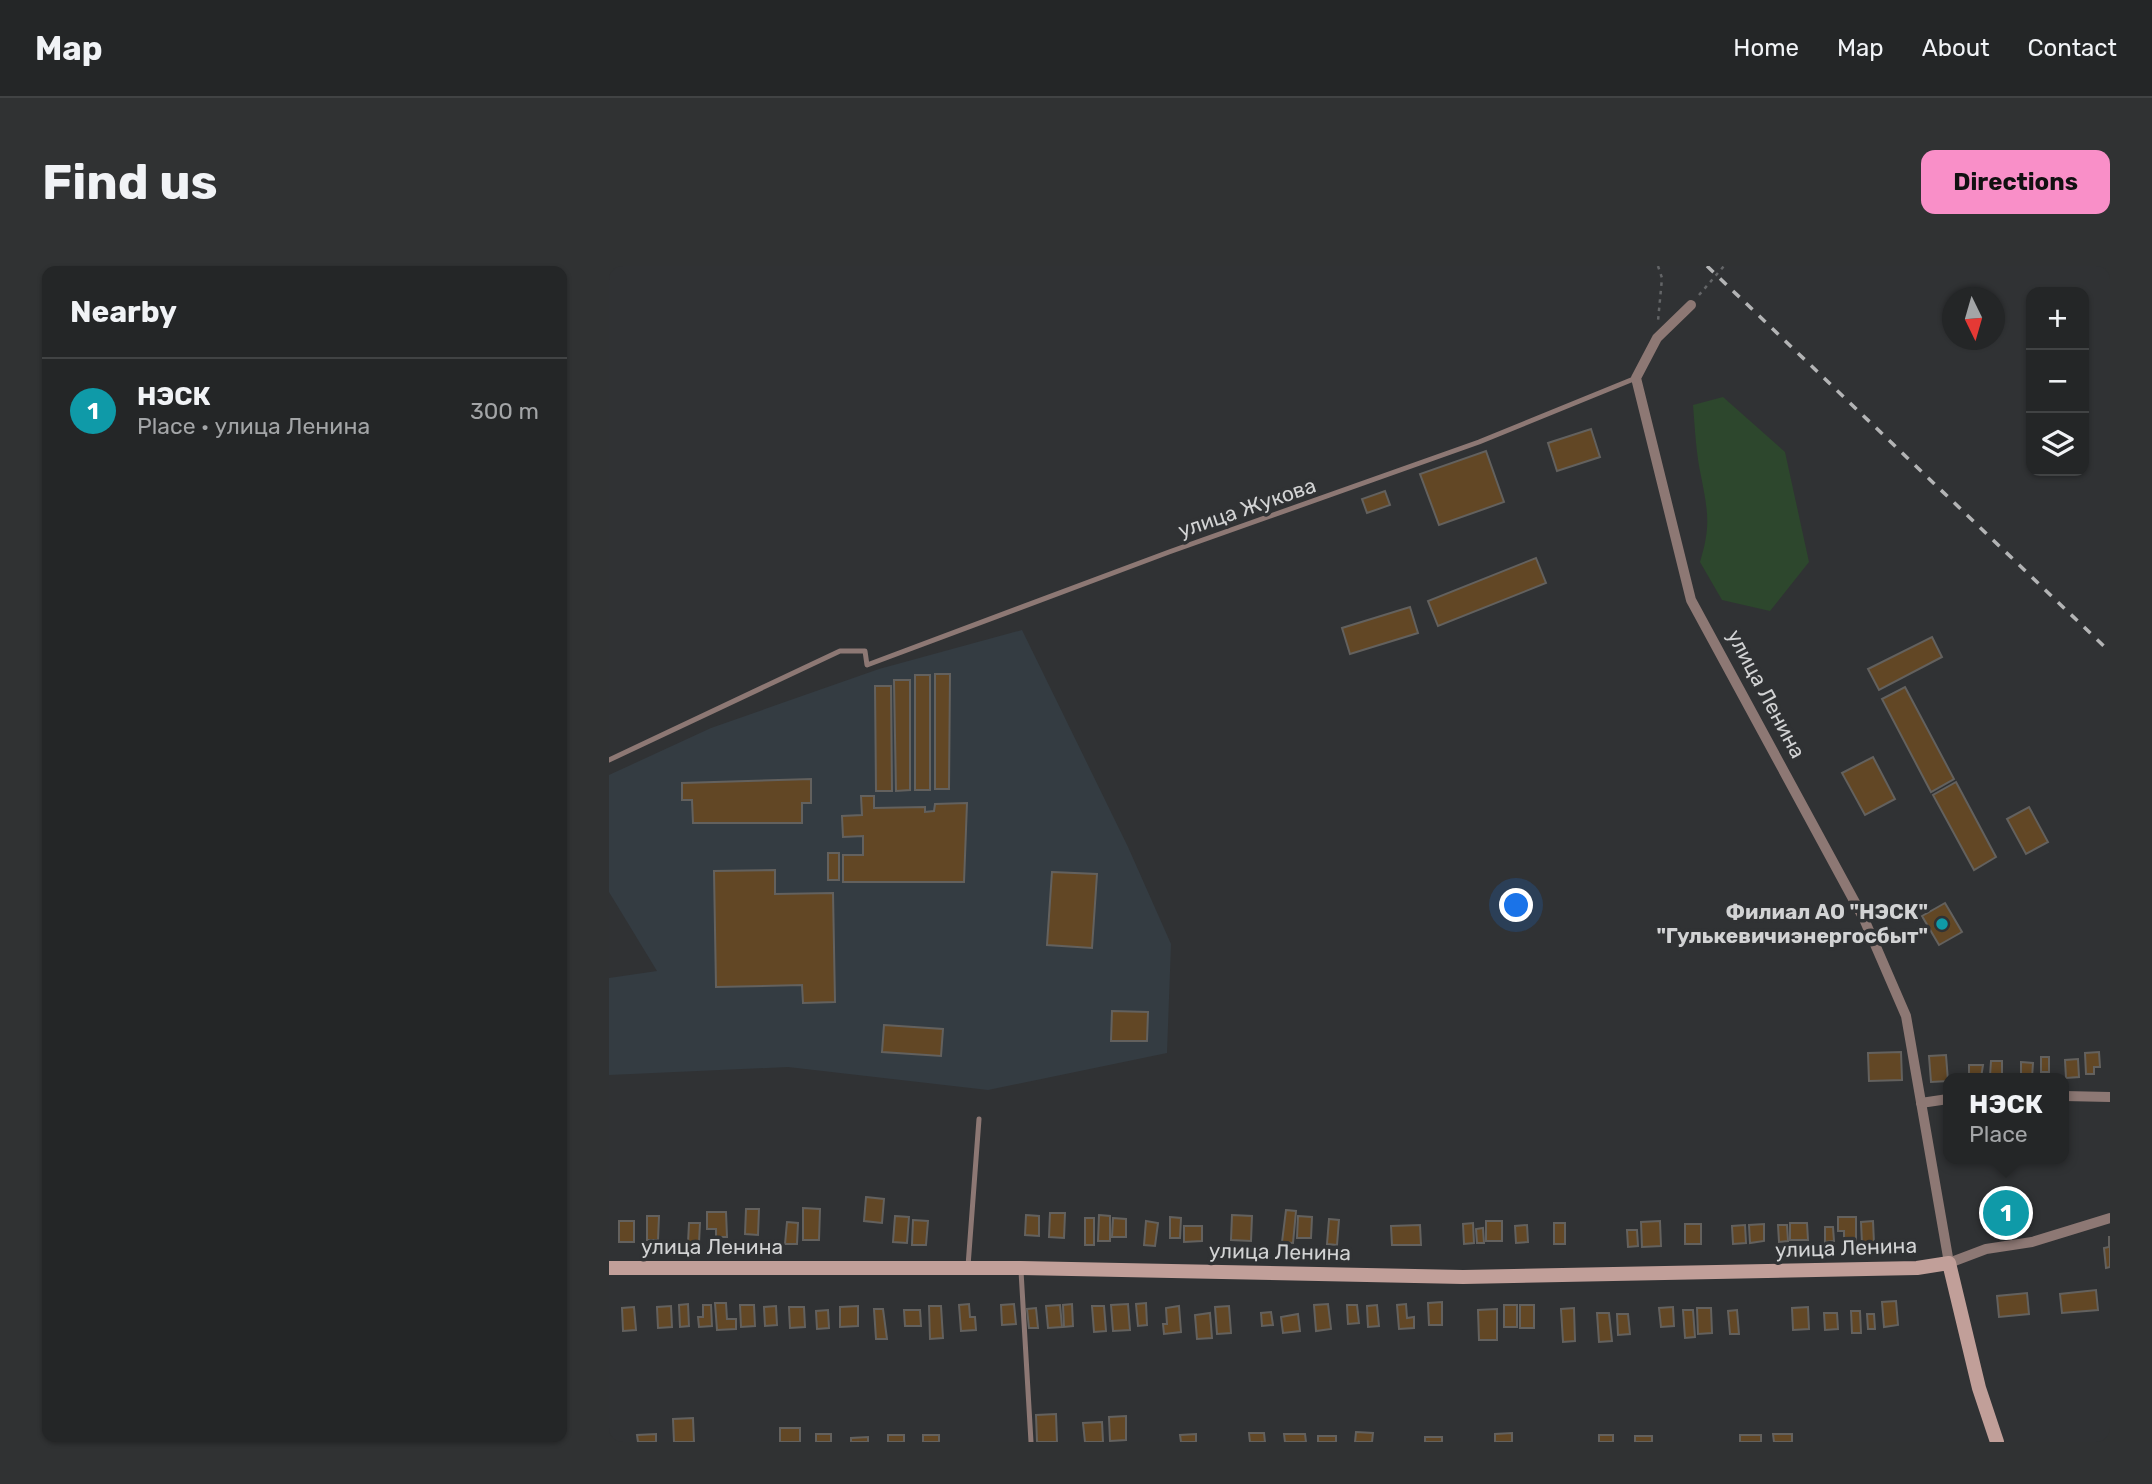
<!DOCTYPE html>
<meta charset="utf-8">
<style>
:root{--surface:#242627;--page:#303233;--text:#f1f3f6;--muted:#a3a5a7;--line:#414344;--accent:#f98fc8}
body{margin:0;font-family:Rubik,sans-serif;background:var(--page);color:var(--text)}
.controls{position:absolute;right:21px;top:21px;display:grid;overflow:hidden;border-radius:14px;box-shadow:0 2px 5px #0004}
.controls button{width:63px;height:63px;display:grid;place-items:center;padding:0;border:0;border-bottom:2px solid var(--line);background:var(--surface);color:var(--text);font:35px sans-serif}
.compass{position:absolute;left:1333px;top:21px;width:63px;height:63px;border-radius:50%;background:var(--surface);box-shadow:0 2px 5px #0004;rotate:175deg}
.you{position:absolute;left:908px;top:640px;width:24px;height:24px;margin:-18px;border:5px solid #fff;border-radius:50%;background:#1a73e8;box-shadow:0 0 0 10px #1a73e833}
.badge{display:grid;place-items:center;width:46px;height:46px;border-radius:50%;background:var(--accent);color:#fff;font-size:23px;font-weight:700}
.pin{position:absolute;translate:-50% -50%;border:4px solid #fff;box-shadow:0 2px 7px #0006}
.popup{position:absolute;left:1334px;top:807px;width:126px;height:91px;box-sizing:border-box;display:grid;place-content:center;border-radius:14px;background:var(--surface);filter:drop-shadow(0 2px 5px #0005);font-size:23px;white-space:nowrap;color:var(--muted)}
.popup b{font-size:26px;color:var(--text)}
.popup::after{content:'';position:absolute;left:50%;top:100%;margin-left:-14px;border:14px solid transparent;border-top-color:var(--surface)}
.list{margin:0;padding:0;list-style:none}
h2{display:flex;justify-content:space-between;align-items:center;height:91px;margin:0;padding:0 28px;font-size:30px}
h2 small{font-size:23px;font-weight:400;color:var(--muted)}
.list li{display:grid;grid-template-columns:46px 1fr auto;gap:21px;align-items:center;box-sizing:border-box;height:105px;padding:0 28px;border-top:2px solid var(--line)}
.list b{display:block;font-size:26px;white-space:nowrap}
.list p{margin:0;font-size:23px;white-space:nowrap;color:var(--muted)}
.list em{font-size:23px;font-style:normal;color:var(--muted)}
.icon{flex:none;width:38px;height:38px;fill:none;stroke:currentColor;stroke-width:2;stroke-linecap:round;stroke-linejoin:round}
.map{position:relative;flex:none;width:1501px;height:1176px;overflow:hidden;border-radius:14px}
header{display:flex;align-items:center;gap:42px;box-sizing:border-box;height:98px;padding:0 35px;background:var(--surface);border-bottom:2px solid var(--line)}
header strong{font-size:33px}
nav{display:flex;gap:38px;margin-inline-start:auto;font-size:24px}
.intro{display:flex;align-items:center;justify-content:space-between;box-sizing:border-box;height:168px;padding:0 42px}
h1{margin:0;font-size:49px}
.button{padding:18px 32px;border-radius:14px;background:var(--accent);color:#111;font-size:24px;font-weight:700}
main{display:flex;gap:42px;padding:0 42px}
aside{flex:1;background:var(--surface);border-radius:14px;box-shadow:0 2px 5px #0004}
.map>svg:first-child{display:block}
.built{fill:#343c42}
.green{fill:#2d472d}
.building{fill:#624725;stroke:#63615e;stroke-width:2}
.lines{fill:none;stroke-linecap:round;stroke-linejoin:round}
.path{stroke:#636567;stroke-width:2.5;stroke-dasharray:3.5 5;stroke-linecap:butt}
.lane{stroke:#8d7874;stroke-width:5}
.street{stroke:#8d7874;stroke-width:10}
.secondary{stroke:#c19f99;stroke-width:14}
.rail{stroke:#b3b4b5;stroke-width:3.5;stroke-dasharray:9 9;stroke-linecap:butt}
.culture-dot{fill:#0f9aa8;stroke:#303234;stroke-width:2.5}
.labels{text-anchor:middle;stroke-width:7;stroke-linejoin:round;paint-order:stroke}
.street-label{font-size:21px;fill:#d2d3d4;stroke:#303234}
.poi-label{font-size:21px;font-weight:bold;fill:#d2d3d4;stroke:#303234;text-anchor:end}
</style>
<header>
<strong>Map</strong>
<nav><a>Home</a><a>Map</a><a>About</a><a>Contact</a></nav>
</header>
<div class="intro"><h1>Find us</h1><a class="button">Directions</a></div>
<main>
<aside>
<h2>Nearby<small></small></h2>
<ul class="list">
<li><span class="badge" style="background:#0f9aa8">1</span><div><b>НЭСК</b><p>Place · улица Ленина</p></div><em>300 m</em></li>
</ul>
</aside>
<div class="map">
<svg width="1501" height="1176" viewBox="0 0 1501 1176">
<rect width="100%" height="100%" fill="#303234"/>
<polygon class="built" points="413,364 519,581 562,678 558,787 379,824 179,801 0,809 0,712 48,705 0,626 0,509 102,462 270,403"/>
<path class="green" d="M 1114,131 L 1176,186 L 1200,296 L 1161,345 L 1113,334 L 1091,296 C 1102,260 1099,246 1092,210 C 1087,187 1086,163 1084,139 Z"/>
<g class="building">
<polygon points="982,163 991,191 948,205 939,177"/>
<polygon points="877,185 895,236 830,259 811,208"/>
<polygon points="776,225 781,239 758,247 753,233"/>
<polygon points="927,292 937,317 829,360 819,335"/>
<polygon points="801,341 809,367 741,388 733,362"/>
<polygon points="1323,371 1333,391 1270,424 1259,403"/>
<polygon points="326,408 341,408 340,523 326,523"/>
<rect x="306" y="409" width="15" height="115"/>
<polygon points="285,414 301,414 301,524 287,525"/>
<polygon points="266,420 282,420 283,525 267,525"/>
<polygon points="1296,421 1345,513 1322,526 1273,433"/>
<polygon points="1264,491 1286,533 1256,549 1233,507"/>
<polygon points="202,513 202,537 193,537 193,557 84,557 83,534 73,534 73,517"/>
<polygon points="1347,516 1387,591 1365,604 1324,529"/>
<polygon points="252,530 265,530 265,542 316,541 316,546 325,545 326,538 358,537 355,616 234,616 234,589 254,589 254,570 234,571 233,550 253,549"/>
<polygon points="1420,541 1439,576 1417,588 1398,553"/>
<rect x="219" y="587" width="11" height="27"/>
<polygon points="166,604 166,628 224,627 226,736 194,737 193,719 107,721 105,605"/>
<polygon points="443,606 488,608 483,682 438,679"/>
<polygon points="1336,637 1353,666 1330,679 1313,650"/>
<polygon points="503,745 539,746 538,775 502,775"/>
<polygon points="275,759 334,763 332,790 273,786"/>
<polygon points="1292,786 1293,814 1260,815 1259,787"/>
<polygon points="1490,786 1491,801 1485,801 1485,808 1477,808 1476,787"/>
<polygon points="1337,789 1339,815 1322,816 1320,790"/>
<rect x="1432" y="791" width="8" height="15"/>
<polygon points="1469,793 1470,811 1457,812 1456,794"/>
<polygon points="1382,795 1393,795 1393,810 1381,810"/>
<polygon points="1412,796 1424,797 1423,812 1412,812"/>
<polygon points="1360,799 1374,799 1372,812 1360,812"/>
<polygon points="1409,924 1420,960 1386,971 1375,934"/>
<polygon points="257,931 275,933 273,957 255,955"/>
<polygon points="194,942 211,943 210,974 194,974"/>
<polygon points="137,943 150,943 149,969 136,968"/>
<polygon points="677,944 687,945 684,977 673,976"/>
<polygon points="98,946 117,946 118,971 107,971 107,963 98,963"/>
<polygon points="441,947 456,947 455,972 440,971"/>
<polygon points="417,949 430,950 430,970 416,969"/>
<polygon points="490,949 501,950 501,975 489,975"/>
<polygon points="623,949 643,950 642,975 622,974"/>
<polygon points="38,950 50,950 49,974 38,974"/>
<polygon points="286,950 300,951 298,977 284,976"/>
<polygon points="689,950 703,951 702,972 688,972"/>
<polygon points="561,951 572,952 571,972 561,972"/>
<polygon points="1229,951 1247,951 1247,976 1235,977 1235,965 1229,965"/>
<rect x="476" y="952" width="9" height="27"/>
<polygon points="504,952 517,953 517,971 503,971"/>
<polygon points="720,953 730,954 728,979 718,978"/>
<polygon points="304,954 319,955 317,979 303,979"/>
<rect x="10" y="955" width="15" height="21"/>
<polygon points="537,955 549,957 546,980 535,979"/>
<rect x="877" y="955" width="16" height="20"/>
<polygon points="1051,955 1052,980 1033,981 1032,956"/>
<polygon points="1264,955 1265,977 1253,978 1252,956"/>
<polygon points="178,956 189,957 188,978 176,978"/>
<polygon points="80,957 91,957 90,977 79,977"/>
<polygon points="864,957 865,977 855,978 854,958"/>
<rect x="945" y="957" width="11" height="21"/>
<polygon points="1181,957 1198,957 1199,974 1181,974"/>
<rect x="1076" y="958" width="16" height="20"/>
<polygon points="1155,958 1155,975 1141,977 1140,959"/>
<polygon points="811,959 812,979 783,979 782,960"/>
<polygon points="918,959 919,976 907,977 906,960"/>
<polygon points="1136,959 1137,977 1124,978 1123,960"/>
<polygon points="1169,959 1178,959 1179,975 1170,976"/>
<polygon points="575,960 593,960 593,975 575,976"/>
<polygon points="1216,961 1224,961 1225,975 1216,976"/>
<polygon points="874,962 875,977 868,977 867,963"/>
<polygon points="1018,964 1028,964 1029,980 1019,981"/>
<polygon points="1500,971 1501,971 1501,1001 1497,1002 1495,982 1500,981"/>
<polygon points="1487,1024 1489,1044 1453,1047 1451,1028"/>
<polygon points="1418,1027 1420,1048 1390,1051 1388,1030"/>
<polygon points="1287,1035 1289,1059 1275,1061 1273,1036"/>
<polygon points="833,1036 833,1059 820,1059 819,1037"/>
<polygon points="106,1037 117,1037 118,1053 127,1053 127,1063 108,1064"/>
<polygon points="537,1037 538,1059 529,1060 527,1038"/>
<polygon points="79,1038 80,1060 71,1061 70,1039"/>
<polygon points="360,1038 361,1051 366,1051 367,1064 352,1065 350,1039"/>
<polygon points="405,1038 407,1058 393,1059 392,1039"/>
<polygon points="463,1038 464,1060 455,1061 454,1039"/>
<polygon points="519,1038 521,1064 504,1065 502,1039"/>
<polygon points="719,1038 722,1063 707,1065 705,1039"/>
<polygon points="797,1038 798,1052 805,1051 805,1062 790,1063 788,1039"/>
<polygon points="94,1039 102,1039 103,1060 90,1061 89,1051 94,1051"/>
<polygon points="131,1039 145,1039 146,1060 132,1061"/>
<polygon points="451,1039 453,1061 439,1062 437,1040"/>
<polygon points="738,1039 748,1039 750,1057 739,1058"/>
<polygon points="768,1039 770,1060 759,1061 758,1040"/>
<rect x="895" y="1039" width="13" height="22"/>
<rect x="911" y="1039" width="14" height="23"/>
<polygon points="62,1040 63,1061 49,1062 48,1041"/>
<polygon points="167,1040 168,1059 156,1060 155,1041"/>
<polygon points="249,1040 249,1060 231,1061 231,1041"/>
<polygon points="320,1040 332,1040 334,1072 321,1073"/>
<polygon points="483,1040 495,1040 497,1065 485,1066"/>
<polygon points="570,1040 572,1066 555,1068 554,1058 558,1058 557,1042"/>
<polygon points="620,1040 622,1067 608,1068 606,1041"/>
<polygon points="25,1041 27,1064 14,1065 13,1042"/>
<polygon points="180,1041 195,1041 196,1061 181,1062"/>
<polygon points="1064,1041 1065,1060 1052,1061 1050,1042"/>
<polygon points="1199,1041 1200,1063 1184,1064 1183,1042"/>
<polygon points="427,1042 429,1062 420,1062 418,1043"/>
<polygon points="965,1042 966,1075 954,1076 952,1043"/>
<polygon points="1088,1042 1102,1042 1103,1067 1089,1068"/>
<polygon points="265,1043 274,1043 278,1073 267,1073"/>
<polygon points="888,1043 888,1074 870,1074 869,1044"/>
<polygon points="219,1044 220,1062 208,1063 207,1045"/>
<polygon points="295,1044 311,1044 312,1060 296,1060"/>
<polygon points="1074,1044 1084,1044 1086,1071 1076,1072"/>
<polygon points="1128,1044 1130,1068 1121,1068 1119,1045"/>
<polygon points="1242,1045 1251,1045 1252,1067 1243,1067"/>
<polygon points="662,1046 664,1059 653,1060 652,1047"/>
<polygon points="601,1047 603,1072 588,1073 586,1049"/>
<polygon points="988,1047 1000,1047 1003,1075 990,1076"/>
<polygon points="1215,1047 1228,1047 1229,1063 1216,1064"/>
<polygon points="689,1048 691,1065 674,1067 672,1051"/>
<polygon points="1008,1048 1019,1048 1021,1068 1009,1069"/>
<polygon points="1258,1048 1265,1048 1266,1063 1259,1063"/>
<polygon points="447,1148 448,1176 428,1176 427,1149"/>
<polygon points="517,1150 517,1174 501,1175 500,1151"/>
<polygon points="84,1152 85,1176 65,1176 64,1153"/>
<polygon points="493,1156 494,1176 476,1176 474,1157"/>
<rect x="171" y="1162" width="20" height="14"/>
<polygon points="747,1166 764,1167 763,1176 746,1176"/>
<polygon points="640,1167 655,1167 656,1176 641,1176"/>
<polygon points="903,1167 903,1176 886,1176 886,1168"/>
<polygon points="47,1168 47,1176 29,1176 28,1169"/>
<rect x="207" y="1168" width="15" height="8"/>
<polygon points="587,1168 587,1176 572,1176 571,1169"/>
<polygon points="675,1168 696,1168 697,1176 676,1176"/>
<polygon points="1164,1168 1183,1168 1183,1176 1165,1176"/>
<rect x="279" y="1169" width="16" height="7"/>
<rect x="314" y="1169" width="16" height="7"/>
<rect x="990" y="1169" width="14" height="7"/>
<rect x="1131" y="1169" width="21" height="7"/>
<rect x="709" y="1170" width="18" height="6"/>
<rect x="1026" y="1170" width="17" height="6"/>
<polygon points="259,1171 259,1176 242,1176 242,1172"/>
<rect x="816" y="1171" width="17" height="5"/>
</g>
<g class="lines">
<g class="path">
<polyline points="1049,0 1053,12 1049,55"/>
<polyline points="1090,29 1115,0"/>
</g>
<g class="lane">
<polyline points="0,494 231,385 256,385 258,399 560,286 870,176 1027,112"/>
<polyline points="359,1000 370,853"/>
<polyline points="412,1005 422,1176"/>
</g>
<g class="street">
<polyline points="1082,39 1048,72 1027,112 1082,334 1255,653 1297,750 1340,997 1377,983 1423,976 1501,952"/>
<polyline points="1455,830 1501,831"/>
<polyline points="1312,837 1339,833"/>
</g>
<polyline class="secondary" points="0,1002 412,1002 854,1011 1308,1002 1340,997 1370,1122 1388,1176"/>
<polyline class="rail" points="1098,0 1501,386"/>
</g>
<circle class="culture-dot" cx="1333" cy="658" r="7"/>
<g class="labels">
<g class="street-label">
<text transform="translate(638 242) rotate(-19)" y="7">улица Жукова</text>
<text transform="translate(1157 428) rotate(62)" y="7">улица Ленина</text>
<text x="103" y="988">улица Ленина</text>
<text transform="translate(1237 982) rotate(-2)" y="7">улица Ленина</text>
<text transform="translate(671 986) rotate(1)" y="7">улица Ленина</text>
</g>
<g class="poi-label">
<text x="1319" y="653">Филиал АО "НЭСК"<tspan x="1319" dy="24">"Гулькевичиэнергосбыт"</tspan></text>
</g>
</g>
</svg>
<div class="controls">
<button>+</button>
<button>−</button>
<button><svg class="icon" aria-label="layers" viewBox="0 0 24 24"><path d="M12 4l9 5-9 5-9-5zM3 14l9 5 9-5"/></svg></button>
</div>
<svg class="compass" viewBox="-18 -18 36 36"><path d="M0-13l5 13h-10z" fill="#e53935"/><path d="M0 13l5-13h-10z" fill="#a3a5a7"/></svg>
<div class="you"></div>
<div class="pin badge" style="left:1397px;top:947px;background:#0f9aa8">1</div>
<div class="popup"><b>НЭСК</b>Place</div>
</div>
</main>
